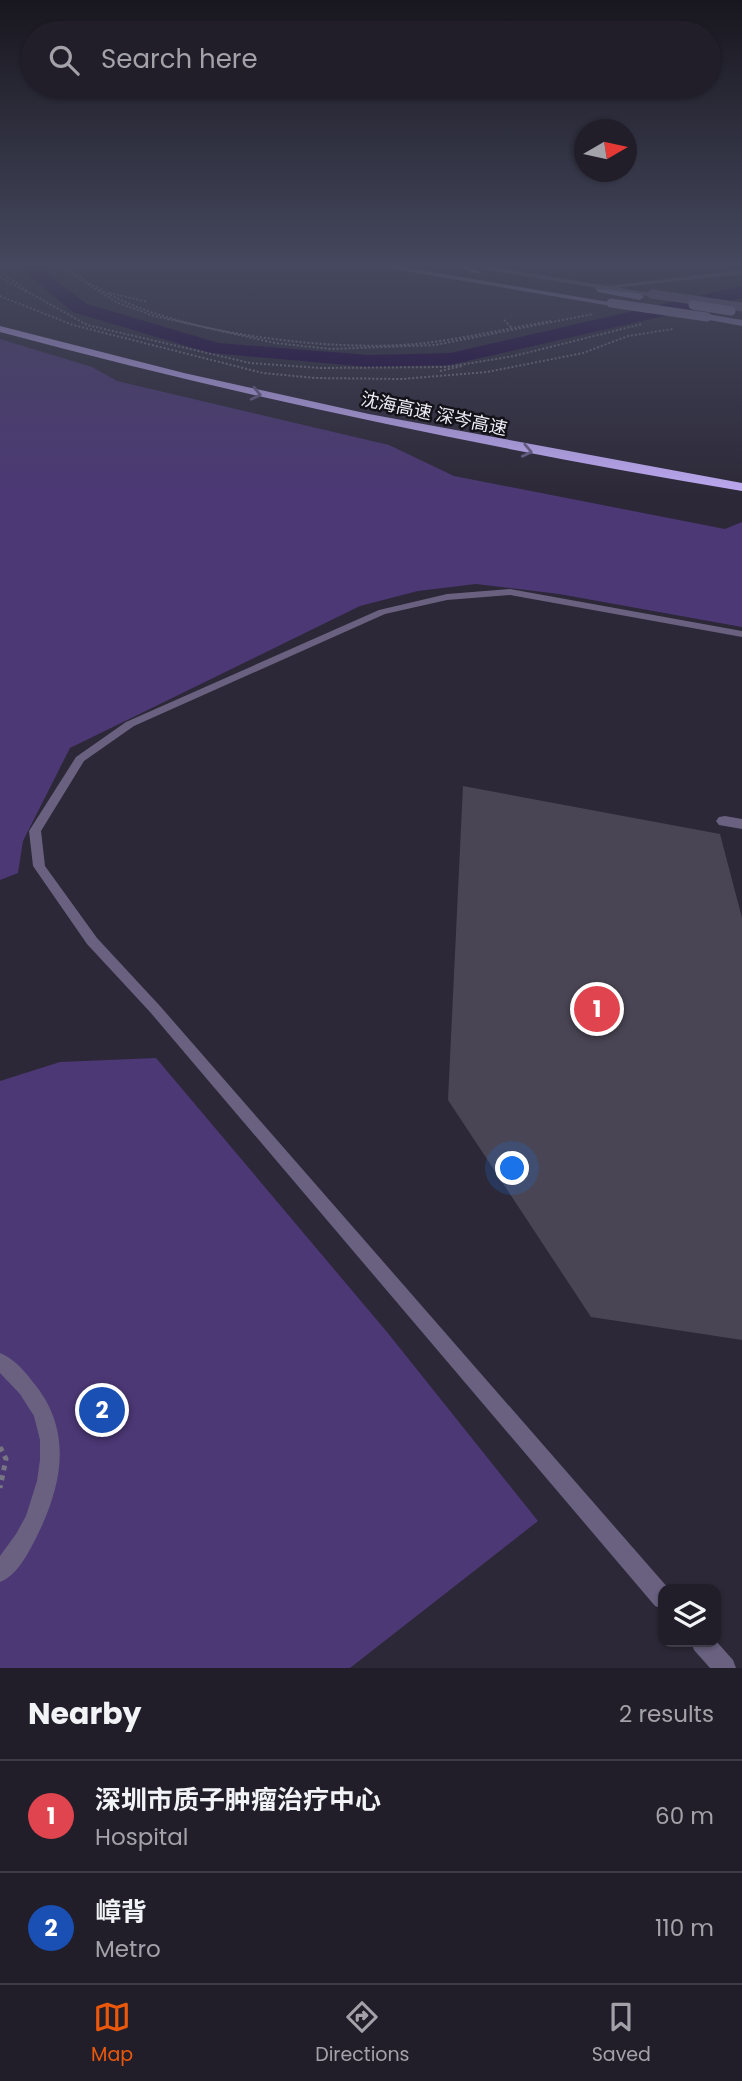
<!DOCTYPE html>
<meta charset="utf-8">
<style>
:root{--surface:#211e29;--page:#292731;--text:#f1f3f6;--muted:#a2a2a8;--line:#3e3c46;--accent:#ea580c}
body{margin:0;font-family:Poppins,"Noto Sans SC",sans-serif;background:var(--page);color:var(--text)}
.controls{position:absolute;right:21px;bottom:21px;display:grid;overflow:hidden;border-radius:14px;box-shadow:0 2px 5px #0004}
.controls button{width:63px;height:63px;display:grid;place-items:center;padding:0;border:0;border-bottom:2px solid var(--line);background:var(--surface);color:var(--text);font:35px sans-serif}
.compass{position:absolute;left:574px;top:119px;width:63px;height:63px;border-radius:50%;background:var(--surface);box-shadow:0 2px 5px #0004;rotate:81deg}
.you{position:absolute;left:513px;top:1169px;width:24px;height:24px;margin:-18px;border:5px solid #fff;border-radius:50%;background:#1a73e8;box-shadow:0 0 0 10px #1a73e833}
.badge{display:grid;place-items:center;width:46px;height:46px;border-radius:50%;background:var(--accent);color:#fff;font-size:23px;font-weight:700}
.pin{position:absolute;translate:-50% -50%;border:4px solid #fff;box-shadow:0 2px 7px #0006}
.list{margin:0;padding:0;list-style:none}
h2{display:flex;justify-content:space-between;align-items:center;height:91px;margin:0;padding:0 28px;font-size:30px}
h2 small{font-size:23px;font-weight:400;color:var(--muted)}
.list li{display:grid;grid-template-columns:46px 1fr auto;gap:21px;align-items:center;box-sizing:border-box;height:112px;padding:0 28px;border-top:2px solid var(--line)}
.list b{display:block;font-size:26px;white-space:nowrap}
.list p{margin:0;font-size:23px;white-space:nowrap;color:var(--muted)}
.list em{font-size:23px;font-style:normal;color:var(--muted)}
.icon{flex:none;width:38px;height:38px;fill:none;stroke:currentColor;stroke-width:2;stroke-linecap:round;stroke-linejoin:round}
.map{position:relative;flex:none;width:742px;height:1668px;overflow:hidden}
.search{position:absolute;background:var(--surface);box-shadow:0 2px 5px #0004;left:21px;right:21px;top:21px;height:77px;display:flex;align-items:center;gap:18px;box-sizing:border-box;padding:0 24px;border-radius:38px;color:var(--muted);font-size:26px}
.sheet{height:315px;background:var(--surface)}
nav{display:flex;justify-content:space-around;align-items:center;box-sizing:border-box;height:98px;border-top:2px solid var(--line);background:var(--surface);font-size:19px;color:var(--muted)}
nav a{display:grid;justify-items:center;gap:4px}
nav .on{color:var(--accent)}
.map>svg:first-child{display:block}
.green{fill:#4c3875}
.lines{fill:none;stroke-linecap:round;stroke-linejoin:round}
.river{fill:#19003a;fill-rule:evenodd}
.building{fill:#494554}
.path-far1{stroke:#787582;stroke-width:2;stroke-dasharray:2 2;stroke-linecap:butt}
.path{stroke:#787582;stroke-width:5;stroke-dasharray:5 5;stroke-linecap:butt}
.service{fill:#69617f;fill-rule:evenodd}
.minor{fill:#69617f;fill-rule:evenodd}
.tertiary{fill:#69617f;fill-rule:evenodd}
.secondary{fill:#8c7fae;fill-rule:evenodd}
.motorway{fill:#bfabf4;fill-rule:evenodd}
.tertiary-bridge{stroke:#69617f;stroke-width:9}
.secondary-bridge{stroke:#8c7fae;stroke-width:9}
.oneway{stroke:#6a5e86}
.labels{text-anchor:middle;stroke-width:5;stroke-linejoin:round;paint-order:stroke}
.far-street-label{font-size:18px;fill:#eceaf4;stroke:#141219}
</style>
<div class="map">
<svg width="742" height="1668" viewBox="0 0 742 1668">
<rect width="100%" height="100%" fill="#2c2837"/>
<g class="green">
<polygon points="0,339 92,367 117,381 389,445 454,476 725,529 742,522 742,627 559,594 476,584 418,591 360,606 70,748 23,841 18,873 0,880"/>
<polygon points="156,1058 387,1332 538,1521 350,1668 0,1668 0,1081 60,1062"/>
</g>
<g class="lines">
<polygon class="river" points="16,265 36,265 87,304 219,343 369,355 450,353 742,286 742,298 450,365 369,367 210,353 73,312"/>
</g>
<polygon class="building" points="463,786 720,834 742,918 742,1340 591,1317 448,1100"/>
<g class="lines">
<g class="path-far1">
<polyline points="57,265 116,302 154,316 275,343 331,349 435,345 593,314"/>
<path d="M 63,265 C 76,274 89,284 103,291 C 180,335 338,353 425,343 C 467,338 509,328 551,321"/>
<polyline points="0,271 30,293 87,325 250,363 320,368 447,367 514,356 642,324"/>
<polyline points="0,277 28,293"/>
<polyline points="109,293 148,302"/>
<polyline points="0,296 73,325 263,373 315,378 402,379 487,372 583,353 628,336 673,329"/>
<polyline points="504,320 512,328"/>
<polyline points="440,371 462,366"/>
</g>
<polyline class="path" points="0,1447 6,1459 0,1488"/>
<g class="service">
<polygon points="510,589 742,631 742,637 510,595 447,600 385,614 134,726 84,761 41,831 45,866 97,938 160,1006 669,1589 663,1589 663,1609 655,1606 150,1012 87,944 33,866 29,831 76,757 126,722 379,610 447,594"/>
<path d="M 0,1353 C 13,1358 24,1370 32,1381 C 75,1431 62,1488 34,1542 C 26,1557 16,1576 0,1582 L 0,1556 L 16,1534 L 26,1516 L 37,1481 L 40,1460 L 40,1440 L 34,1416 L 20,1394 L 0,1373 Z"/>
<polygon points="716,1641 733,1660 736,1668 710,1668 694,1650 691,1642"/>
</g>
<g class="minor">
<polygon points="742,270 742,274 604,289 600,287"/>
<polygon points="725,816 742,819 742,829 719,825 716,821 719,817"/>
</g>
<polygon class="tertiary" points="458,265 479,265 656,294 652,297"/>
<g class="secondary">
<polygon points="370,265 390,265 615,303 611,306"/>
<polygon points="452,265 464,265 481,272 477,274"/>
<polygon points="595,288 640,294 644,297 640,300 598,292"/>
<polygon points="707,314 742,320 742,326 704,319"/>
</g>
<path class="motorway" d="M 0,326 L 184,373 L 369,414 L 742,483 L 742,491 C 492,449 245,398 0,332 Z"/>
<polyline class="tertiary-bridge" points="652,294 742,307"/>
<g class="secondary-bridge">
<polyline points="611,303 707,317"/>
<polyline points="693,305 731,311"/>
</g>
</g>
<defs><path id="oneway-chevron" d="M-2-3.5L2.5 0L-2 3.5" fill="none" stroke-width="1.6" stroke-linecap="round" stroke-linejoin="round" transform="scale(1.75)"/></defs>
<g class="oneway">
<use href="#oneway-chevron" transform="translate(256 394) rotate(13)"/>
<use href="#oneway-chevron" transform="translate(527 451) rotate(12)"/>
</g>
<linearGradient id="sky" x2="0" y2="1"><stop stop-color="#18161e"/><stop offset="0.53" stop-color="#45485e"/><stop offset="1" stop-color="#45485e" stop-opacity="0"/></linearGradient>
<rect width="742" height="499" fill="url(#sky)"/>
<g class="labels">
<g class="far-street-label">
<text transform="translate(434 414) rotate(12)" y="6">沈海高速 深岑高速</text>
</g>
</g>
</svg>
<div class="controls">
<button><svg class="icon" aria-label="layers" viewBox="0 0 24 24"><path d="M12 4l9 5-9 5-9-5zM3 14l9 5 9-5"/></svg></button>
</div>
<svg class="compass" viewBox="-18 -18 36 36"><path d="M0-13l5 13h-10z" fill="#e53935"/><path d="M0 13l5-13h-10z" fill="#a2a2a8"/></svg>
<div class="you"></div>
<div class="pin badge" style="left:597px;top:1009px;background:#e0444e">1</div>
<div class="pin badge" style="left:102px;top:1410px;background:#1a4fb4">2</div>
<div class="search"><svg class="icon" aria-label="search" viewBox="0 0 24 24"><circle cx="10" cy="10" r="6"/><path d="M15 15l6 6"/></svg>Search here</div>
</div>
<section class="sheet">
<h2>Nearby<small>2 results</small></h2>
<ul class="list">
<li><span class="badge" style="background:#e0444e">1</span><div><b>深圳市质子肿瘤治疗中心</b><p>Hospital</p></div><em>60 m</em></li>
<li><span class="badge" style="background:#1a4fb4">2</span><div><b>嶂背</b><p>Metro</p></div><em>110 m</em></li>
</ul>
</section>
<nav>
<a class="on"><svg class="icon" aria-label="map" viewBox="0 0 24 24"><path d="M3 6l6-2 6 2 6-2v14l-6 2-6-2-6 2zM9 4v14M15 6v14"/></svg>Map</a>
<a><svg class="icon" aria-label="directions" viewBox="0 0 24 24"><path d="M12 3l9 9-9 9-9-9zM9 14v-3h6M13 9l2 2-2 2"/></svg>Directions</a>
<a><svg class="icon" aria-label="saved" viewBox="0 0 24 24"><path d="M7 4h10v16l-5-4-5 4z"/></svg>Saved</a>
</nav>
